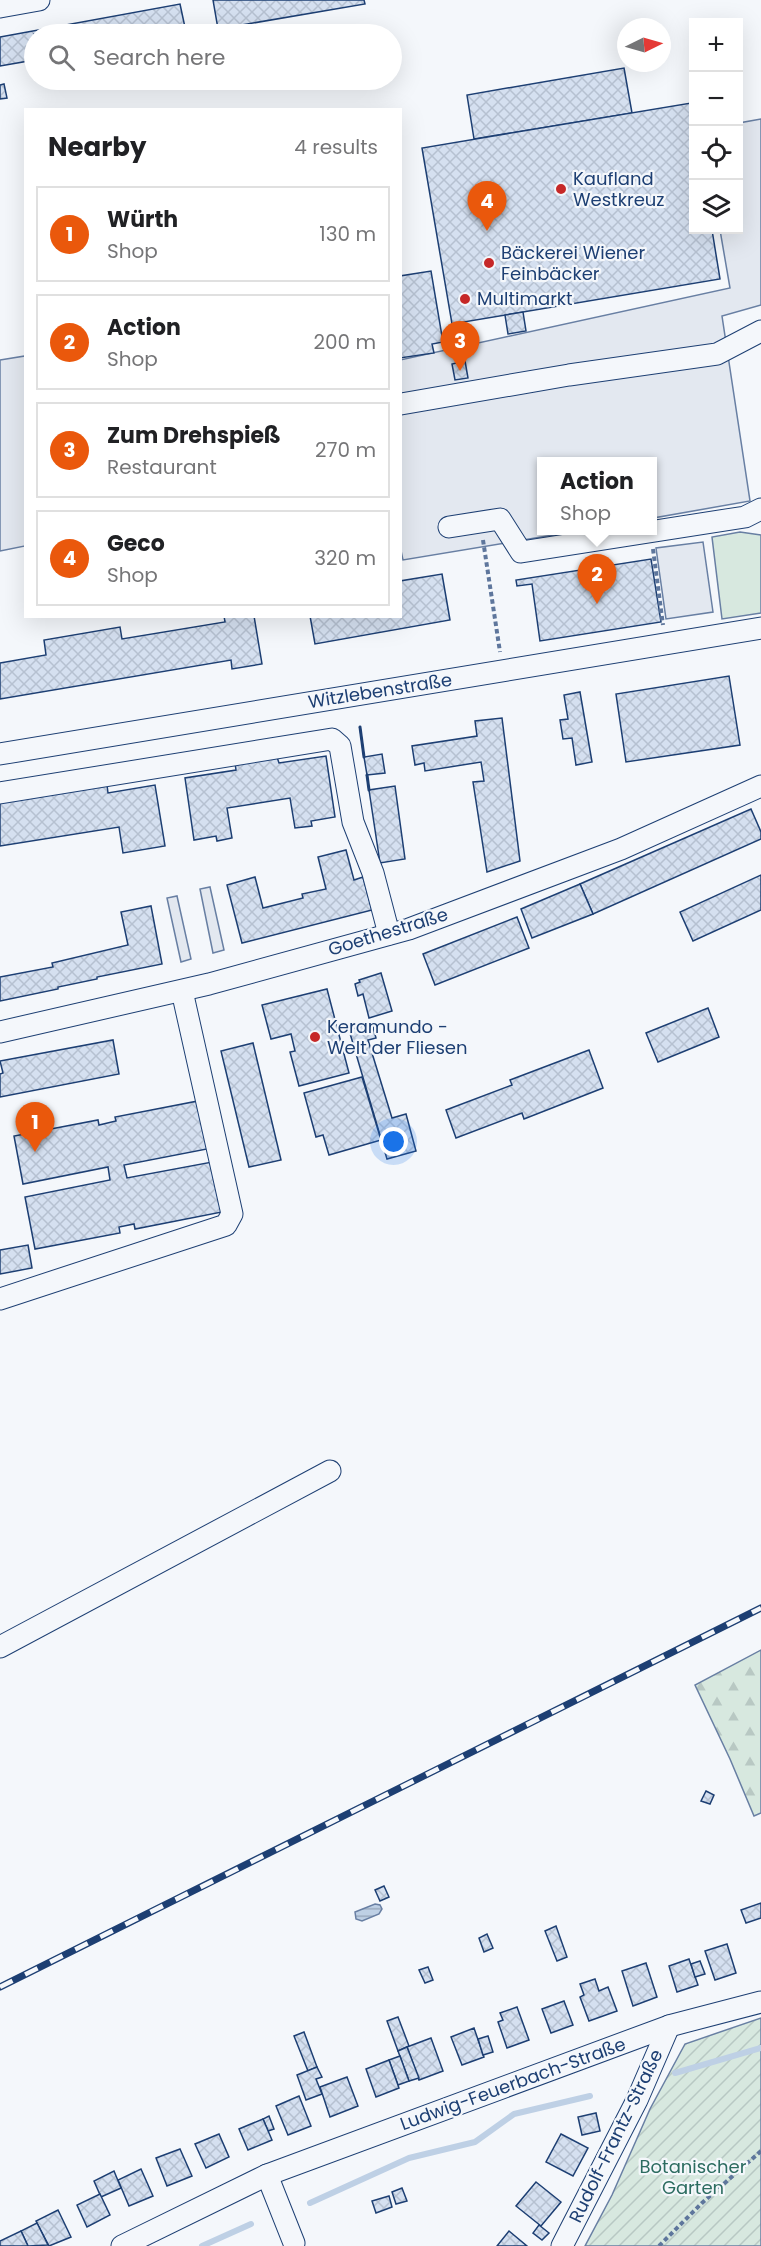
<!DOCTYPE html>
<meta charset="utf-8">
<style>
:root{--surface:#fff;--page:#f6f6f6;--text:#202124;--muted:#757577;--line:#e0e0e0;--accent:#ea580c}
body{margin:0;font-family:Poppins,sans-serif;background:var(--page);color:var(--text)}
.controls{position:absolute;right:18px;top:18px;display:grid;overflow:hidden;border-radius:0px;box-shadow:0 6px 24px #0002}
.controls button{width:54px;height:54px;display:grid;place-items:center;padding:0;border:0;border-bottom:2px solid var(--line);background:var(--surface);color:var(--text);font:30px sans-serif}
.compass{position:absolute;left:617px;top:18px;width:54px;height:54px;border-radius:50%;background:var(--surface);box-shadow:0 6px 24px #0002;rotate:85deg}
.you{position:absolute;left:394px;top:1142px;width:21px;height:21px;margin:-15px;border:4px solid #fff;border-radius:50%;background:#1a73e8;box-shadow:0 0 0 9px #1a73e833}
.badge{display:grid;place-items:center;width:39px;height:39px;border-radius:50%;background:var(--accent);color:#fff;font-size:20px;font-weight:700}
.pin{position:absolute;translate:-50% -50px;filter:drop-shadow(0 2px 3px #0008)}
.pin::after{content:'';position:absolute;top:32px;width:21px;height:18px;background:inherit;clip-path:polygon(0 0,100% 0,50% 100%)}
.popup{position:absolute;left:537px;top:457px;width:120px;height:78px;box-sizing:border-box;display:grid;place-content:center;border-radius:0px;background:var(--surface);filter:drop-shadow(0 2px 4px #0005);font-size:20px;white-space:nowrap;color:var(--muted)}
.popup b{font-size:22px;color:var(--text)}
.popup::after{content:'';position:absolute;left:50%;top:100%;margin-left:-12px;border:12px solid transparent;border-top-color:var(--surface)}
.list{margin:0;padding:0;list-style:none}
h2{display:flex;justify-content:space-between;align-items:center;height:78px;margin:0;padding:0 24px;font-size:26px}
h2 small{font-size:20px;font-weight:400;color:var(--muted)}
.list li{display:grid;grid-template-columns:39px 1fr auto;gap:18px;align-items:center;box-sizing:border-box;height:96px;margin:0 12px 12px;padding:0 12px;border:2px solid var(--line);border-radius:0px}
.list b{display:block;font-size:22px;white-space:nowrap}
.list p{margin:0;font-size:20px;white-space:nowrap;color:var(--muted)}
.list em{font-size:20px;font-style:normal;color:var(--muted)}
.icon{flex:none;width:33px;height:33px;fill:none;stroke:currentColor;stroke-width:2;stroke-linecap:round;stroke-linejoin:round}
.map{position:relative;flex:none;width:761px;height:2246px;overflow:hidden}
.search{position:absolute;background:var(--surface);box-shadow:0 6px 24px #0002;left:24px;top:24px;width:378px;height:66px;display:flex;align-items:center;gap:15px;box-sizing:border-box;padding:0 21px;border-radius:33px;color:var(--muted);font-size:22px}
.panel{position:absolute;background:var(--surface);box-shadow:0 6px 24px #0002;left:24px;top:108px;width:378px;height:510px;border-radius:0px}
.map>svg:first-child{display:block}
.grass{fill:#d7e8df;stroke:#687fa3;stroke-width:1.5}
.forest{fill:url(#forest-firs);stroke:#687fa3;stroke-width:1.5}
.garden{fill:url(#garden-furrows);stroke:#687fa3;stroke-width:1.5}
.parking{fill:#e3e8f0;stroke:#687fa3;stroke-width:1.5}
.water{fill:url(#water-rules);stroke:#687fa3;stroke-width:1.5}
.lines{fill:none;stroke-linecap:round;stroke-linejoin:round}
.stream{stroke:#bed0e5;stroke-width:6}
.building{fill:url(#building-cross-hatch);stroke:#1d3f73;stroke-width:1.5}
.minor-casing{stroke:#1d3f73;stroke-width:23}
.path{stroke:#5e769c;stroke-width:4;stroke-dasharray:4.5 3;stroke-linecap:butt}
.minor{stroke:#f4f7fb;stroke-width:21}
.rail-casing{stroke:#1d3f73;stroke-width:7}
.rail{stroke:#f4f7fb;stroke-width:4.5;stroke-dasharray:14;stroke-linecap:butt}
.wall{stroke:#1d3f73;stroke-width:3}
.poi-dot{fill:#c62828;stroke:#f4f7fb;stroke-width:2}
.labels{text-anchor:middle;stroke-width:4.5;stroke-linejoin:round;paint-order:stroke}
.poi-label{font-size:18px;fill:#1d3f73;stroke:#f4f7fb;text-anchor:start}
.street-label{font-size:18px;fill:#1d3f73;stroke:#f4f7fb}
.park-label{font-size:18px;fill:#2c6c60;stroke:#f4f7fb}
</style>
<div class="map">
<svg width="761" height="2246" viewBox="0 0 761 2246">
<defs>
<pattern id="forest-firs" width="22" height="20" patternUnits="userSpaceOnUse" patternTransform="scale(1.5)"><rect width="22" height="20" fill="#d7e8df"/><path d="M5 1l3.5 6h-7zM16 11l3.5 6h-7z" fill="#b8c8c3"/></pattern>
<pattern id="garden-furrows" width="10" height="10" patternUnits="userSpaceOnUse" patternTransform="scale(1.5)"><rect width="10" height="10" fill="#d7e8df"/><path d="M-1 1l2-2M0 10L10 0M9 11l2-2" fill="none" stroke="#b8c8c3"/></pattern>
<pattern id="water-rules" width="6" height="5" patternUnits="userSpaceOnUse" patternTransform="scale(1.5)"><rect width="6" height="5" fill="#bed0e5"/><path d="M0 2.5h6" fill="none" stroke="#9aaabe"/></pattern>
<pattern id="building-cross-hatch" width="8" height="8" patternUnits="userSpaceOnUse" patternTransform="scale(1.5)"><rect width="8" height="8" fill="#d5e0f0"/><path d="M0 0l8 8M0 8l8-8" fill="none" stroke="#b6c1d1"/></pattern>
</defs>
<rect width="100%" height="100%" fill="#f4f7fb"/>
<polygon class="grass" points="740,532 761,535 761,613 722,619 712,537"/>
<polygon class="forest" points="761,1650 761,1813 754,1816 730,1759 695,1685"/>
<polygon class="garden" points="761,2018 761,2246 585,2246 612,2195 650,2109 685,2044"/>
<g class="parking">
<polygon points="761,119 761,305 722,316 750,501 653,518 652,462 542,462 542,530 577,531 403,560 400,546 400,360 730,288 720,230 738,230 739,123"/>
<polygon points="25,356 25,546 0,551 0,360"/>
<polygon points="703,542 713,612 666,619 656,548"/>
<polygon points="210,887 224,950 213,953 200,889"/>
<polygon points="177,896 191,959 181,962 167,898"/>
</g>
<polygon class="water" points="375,1904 380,1905 382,1909 379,1914 362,1921 356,1919 355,1912"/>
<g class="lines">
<g class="stream">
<polyline points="675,2073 761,2048"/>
<polyline points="310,2203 409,2158 475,2142 514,2114 590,2096"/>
<polyline points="202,2246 251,2224"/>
</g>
</g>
<g class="building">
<polygon points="213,0 364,0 365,4 218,29"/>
<polygon points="180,4 186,32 171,34 34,34 34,60 0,66 0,37"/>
<polygon points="624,68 632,113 474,139 467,95"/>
<polygon points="4,84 7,98 0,99 0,85"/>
<polygon points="691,103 694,120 694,230 712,230 720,279 452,324 422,148"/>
<polygon points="431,271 443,342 432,344 434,353 400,358 400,276"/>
<polygon points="523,312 526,331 508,334 505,315"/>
<polygon points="465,361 468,378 455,380 452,364"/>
<polygon points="651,559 661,622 540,641 532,584 517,586 516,580"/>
<polygon points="442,574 450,620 315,644 310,616 400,616 400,581"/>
<polygon points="224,616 254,616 262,664 232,669 231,660 0,699 0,663 46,655 44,640 120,627 122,639 225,622"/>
<polygon points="729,676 740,745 626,762 616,694"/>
<polygon points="580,692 592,762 576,765 572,738 563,739 560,720 568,719 564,695"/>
<polygon points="502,718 520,861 487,872 473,782 484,781 481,762 425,771 424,763 415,765 412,746 477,736 475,721"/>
<polygon points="382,754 385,773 367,775 364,757"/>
<polygon points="326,756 335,817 311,821 312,826 295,828 290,798 227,808 232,838 217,841 216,836 194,840 185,778 236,770 235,763 277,757 279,763"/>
<polygon points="107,785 108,793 155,785 165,846 123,853 119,827 0,846 0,803"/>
<polygon points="395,786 405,859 380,863 369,790"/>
<polygon points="751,809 761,832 761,839 593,914 580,884"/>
<polygon points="346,850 354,880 363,877 372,910 242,943 227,885 255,877 263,908 303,898 302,894 326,889 318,857"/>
<polygon points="761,875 761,910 693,941 680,912"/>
<polygon points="580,884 593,914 532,938 521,909"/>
<polygon points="151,906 162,964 97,977 97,979 58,987 58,989 0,1001 0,977 53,967 52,963 128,945 121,912"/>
<polygon points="517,917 529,948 435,985 423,954"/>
<polygon points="381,973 392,1011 369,1018 363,994 358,996 355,984 360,982 359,980"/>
<polygon points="327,989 349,1073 299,1086 290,1052 295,1051 291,1034 271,1039 262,1005"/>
<polygon points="708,1008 719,1037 658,1062 646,1033"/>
<polygon points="372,1023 376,1038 368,1040 392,1118 406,1114 416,1151 387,1159 349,1030"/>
<polygon points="113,1040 119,1074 0,1097 0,1074 3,1073 0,1061"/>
<polygon points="253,1043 281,1160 249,1167 221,1051"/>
<polygon points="589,1050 603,1088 524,1119 522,1113 456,1138 446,1110 512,1085 510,1080"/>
<polygon points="362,1077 381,1140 329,1155 323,1135 316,1137 304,1093"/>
<polygon points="198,1101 207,1149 124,1165 127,1178 212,1162 222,1212 135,1229 134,1224 119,1227 120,1233 35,1249 25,1197 110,1180 108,1167 23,1184 14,1136 98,1120 99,1125 116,1121 115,1117"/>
<polygon points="28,1245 32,1268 0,1274 0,1250"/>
<polygon points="706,1791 714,1795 710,1804 701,1801"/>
<polygon points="384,1886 389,1897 380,1901 375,1890"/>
<polygon points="761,1903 761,1918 746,1923 741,1910"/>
<polygon points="556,1926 567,1957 557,1961 545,1931"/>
<polygon points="487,1934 493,1948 484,1952 479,1938"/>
<polygon points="727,1944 736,1973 715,1980 705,1951"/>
<polygon points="689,1959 698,1985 677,1992 669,1966"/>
<polygon points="700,1961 705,1974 695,1977 691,1964"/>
<polygon points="646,1963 657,1997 633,2006 622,1971"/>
<polygon points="428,1967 433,1980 425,1983 419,1970"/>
<polygon points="595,1979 599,1991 608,1987 617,2011 589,2021 580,1997 584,1995 580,1984"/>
<polygon points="564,2001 573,2025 551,2033 542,2009"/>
<polygon points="517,2007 529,2040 507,2048 498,2022 503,2020 500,2013"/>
<polygon points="398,2017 409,2046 398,2051 387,2021"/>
<polygon points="474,2028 484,2057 462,2065 451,2037"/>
<polygon points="304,2032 317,2067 308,2071 294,2036"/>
<polygon points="488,2036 493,2052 483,2055 478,2039"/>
<polygon points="431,2038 443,2071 419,2080 407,2047"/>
<polygon points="407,2047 419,2078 409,2081 398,2051"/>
<polygon points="400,2056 409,2081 398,2085 389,2060"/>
<polygon points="389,2060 399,2088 376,2097 366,2069"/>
<polygon points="317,2067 322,2077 316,2079 322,2094 306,2100 297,2075"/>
<polygon points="347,2077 358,2106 330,2117 320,2087"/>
<polygon points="299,2096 311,2126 288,2135 276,2106"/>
<polygon points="596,2113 600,2131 582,2135 578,2117"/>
<polygon points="269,2116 274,2129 268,2131 263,2119"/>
<polygon points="263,2119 272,2140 248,2150 239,2129"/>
<polygon points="219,2134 229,2157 206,2168 195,2144"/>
<polygon points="561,2134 588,2148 573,2176 546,2162"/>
<polygon points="180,2149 192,2176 167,2186 156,2158"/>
<polygon points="141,2169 153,2196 129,2206 118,2180"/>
<polygon points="114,2171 121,2188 101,2197 94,2181"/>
<polygon points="536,2182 561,2202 541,2226 516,2206"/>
<polygon points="402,2188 407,2201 396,2204 392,2192"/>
<polygon points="100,2194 110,2215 87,2227 77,2205"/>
<polygon points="389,2196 392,2207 376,2213 372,2201"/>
<polygon points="58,2210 71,2237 49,2246 36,2221"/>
<polygon points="37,2223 48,2245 28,2246 21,2231"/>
<polygon points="539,2225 549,2233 542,2240 533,2233"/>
<polygon points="21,2231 28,2246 0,2246 0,2241"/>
<polygon points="509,2231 527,2246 497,2246"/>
</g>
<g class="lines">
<defs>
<g id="minor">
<polyline points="0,7 39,0"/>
<polyline points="401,404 569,375 717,354 761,331"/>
<polyline points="449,527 500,519 521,552 745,517 761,509"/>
<polyline points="0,754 761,628"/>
<polyline points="0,793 332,739 340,746 353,822 373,873 389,934"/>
<polyline points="0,1032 209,984 409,929 621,849 761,786"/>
<polyline points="0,1299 226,1225 232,1214 182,991"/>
<polyline points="0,1647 330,1471"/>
<polyline points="267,2175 294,2243"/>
<polyline points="122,2246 267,2175 669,2026 761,2002"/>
<polyline points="562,2246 637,2100 669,2026"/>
</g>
</defs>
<use href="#minor" class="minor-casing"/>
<g class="path">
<polyline points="483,540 500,652"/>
<polyline points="653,549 663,625"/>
<polyline points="659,2246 702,2203 761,2151"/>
</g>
<use href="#minor" class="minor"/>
<defs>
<polyline id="rail" points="0,1987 761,1608"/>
</defs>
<use href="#rail" class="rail-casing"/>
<use href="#rail" class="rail"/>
<g class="wall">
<polyline points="360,727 364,757"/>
<polyline points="367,775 369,790"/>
</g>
</g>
<g class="poi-dot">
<circle cx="561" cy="189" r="6"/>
<circle cx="489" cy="263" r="6"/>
<circle cx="465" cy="299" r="6"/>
<circle cx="315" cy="1037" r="6"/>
</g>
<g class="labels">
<g class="poi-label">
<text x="573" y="185">Kaufland<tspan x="573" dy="21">Westkreuz</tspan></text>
<text x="501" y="259">Bäckerei Wiener<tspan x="501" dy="21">Feinbäcker</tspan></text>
<text x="477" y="305">Multimarkt</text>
<text x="327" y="1033">Keramundo -<tspan x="327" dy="21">Welt der Fliesen</tspan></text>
</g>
<g class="street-label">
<text transform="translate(380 691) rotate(-9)" y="6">Witzlebenstraße</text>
<text transform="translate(388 932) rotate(-17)" y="6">Goethestraße</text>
<text transform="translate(513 2084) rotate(-20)" y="6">Ludwig-Feuerbach-Straße</text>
<text transform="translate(616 2136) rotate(-64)" y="6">Rudolf-Frantz-Straße</text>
</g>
<g class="park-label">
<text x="693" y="2173">Botanischer<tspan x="693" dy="21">Garten</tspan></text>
</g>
</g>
</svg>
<div class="controls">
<button>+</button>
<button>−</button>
<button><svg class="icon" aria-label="locate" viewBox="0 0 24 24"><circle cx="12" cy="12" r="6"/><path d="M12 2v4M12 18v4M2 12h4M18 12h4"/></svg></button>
<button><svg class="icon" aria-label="layers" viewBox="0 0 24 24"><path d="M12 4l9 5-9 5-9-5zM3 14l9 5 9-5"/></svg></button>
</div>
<svg class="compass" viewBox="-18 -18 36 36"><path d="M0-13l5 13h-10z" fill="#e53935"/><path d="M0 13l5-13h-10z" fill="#757577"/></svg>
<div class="you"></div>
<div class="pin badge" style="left:35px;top:1152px">1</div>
<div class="pin badge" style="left:597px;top:604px">2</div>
<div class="popup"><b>Action</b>Shop</div>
<div class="pin badge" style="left:460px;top:371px">3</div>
<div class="pin badge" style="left:487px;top:231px">4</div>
<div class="search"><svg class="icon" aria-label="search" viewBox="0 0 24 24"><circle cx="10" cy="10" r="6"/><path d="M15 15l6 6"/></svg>Search here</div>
<section class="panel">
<h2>Nearby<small>4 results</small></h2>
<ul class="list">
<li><span class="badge">1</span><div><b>Würth</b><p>Shop</p></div><em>130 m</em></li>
<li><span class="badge">2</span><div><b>Action</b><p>Shop</p></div><em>200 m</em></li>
<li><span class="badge">3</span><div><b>Zum Drehspieß</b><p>Restaurant</p></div><em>270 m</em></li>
<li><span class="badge">4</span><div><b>Geco</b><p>Shop</p></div><em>320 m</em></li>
</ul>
</section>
</div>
